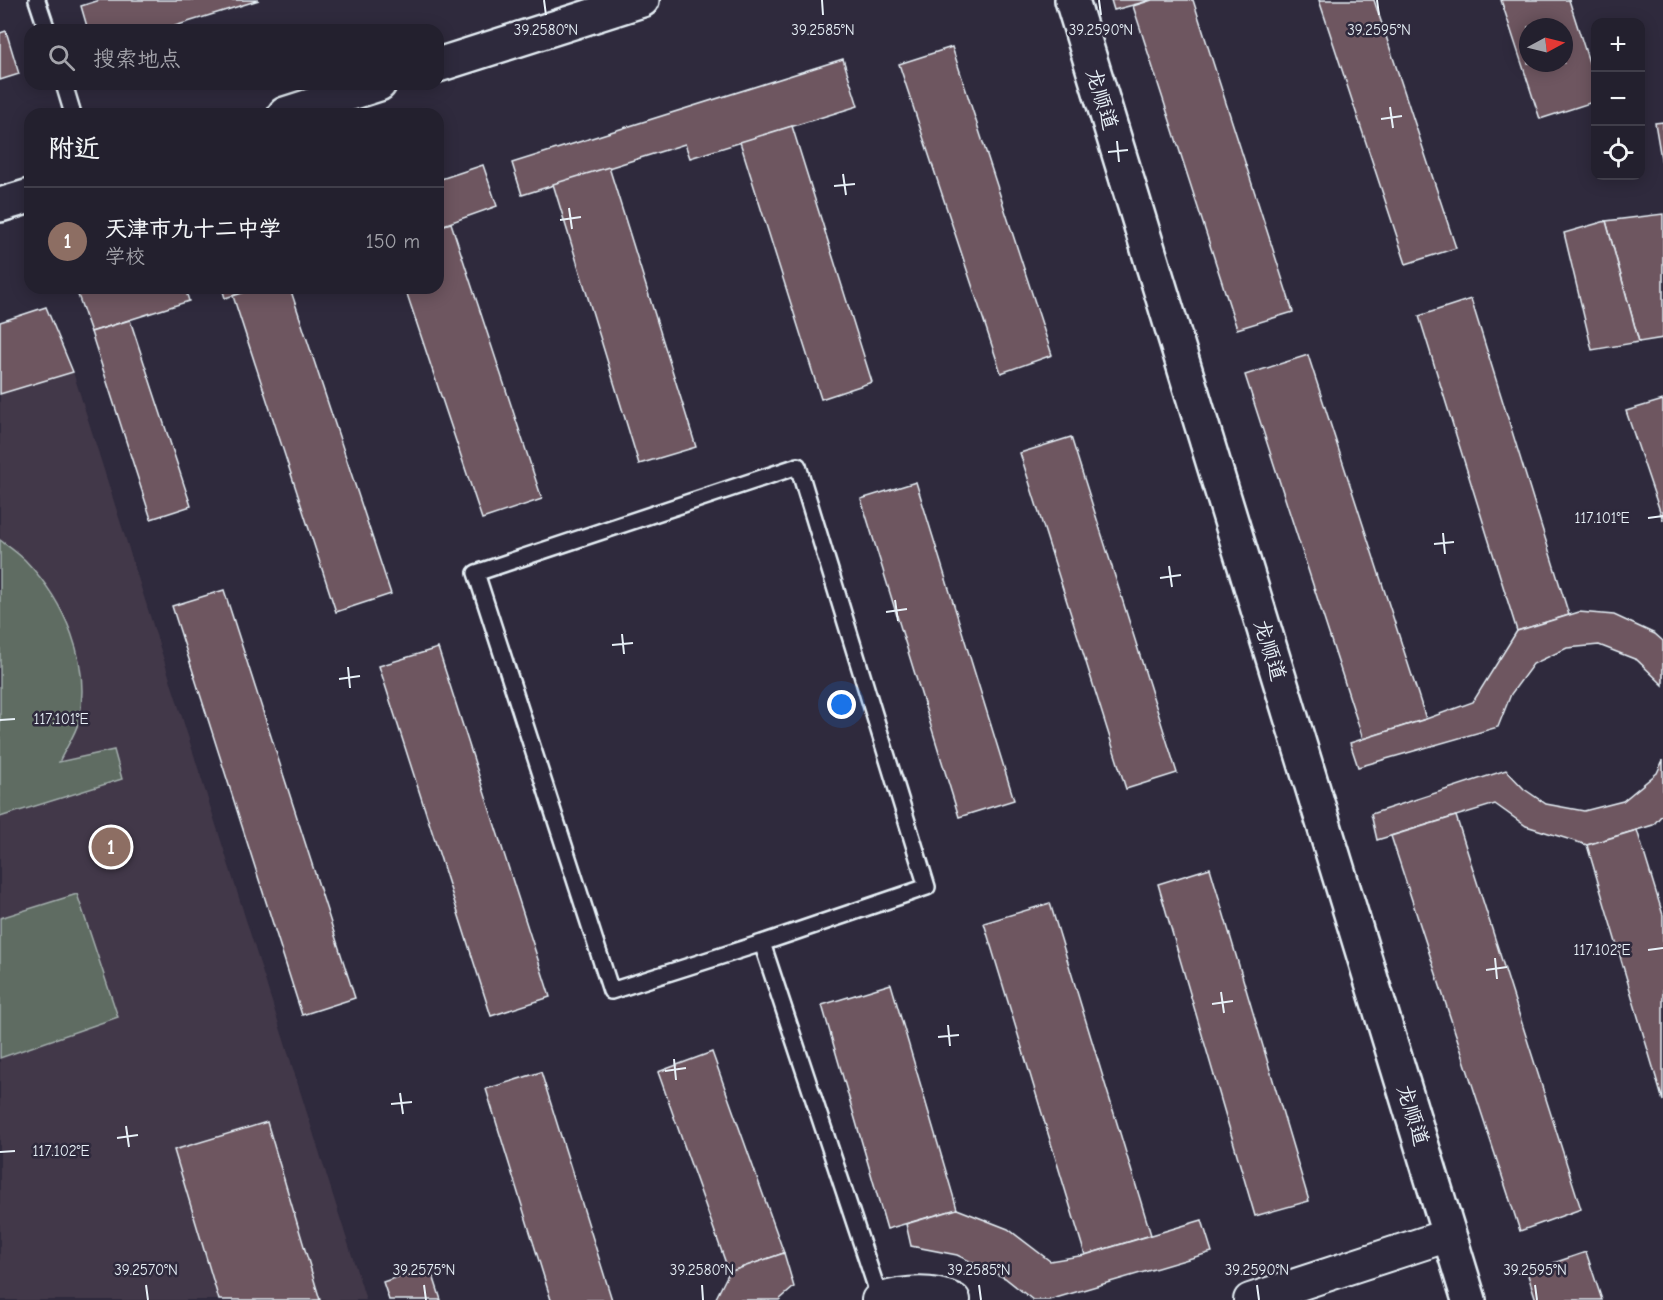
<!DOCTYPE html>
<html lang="zh">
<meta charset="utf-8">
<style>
:root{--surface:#23202e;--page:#2b2836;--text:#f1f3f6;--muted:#a3a3aa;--line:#403e4a;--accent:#ff9aa2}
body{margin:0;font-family:"Comic Neue","LXGW WenKai TC",sans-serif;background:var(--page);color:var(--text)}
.controls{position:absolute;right:18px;top:18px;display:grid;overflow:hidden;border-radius:12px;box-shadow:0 3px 15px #0003}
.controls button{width:54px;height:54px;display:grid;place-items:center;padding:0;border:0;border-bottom:2px solid var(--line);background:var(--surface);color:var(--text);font:30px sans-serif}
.compass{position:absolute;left:1519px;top:18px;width:54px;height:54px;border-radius:50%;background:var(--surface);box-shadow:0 3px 15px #0003;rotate:83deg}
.you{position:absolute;left:842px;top:705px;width:21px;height:21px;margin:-15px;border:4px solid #fff;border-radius:50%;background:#1a73e8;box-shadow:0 0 0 9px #1a73e833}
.badge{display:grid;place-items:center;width:39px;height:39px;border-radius:50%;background:var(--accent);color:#fff;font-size:20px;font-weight:700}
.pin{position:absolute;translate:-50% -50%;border:3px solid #fff;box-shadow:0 2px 6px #0006}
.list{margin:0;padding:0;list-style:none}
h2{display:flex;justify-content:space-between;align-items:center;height:78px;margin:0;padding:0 24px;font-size:26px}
h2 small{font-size:20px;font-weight:400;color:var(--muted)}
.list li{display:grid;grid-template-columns:39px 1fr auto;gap:18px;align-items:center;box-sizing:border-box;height:108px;padding:0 24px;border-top:2px solid var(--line)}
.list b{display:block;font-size:22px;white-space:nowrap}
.list p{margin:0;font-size:20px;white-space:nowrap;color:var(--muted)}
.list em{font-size:20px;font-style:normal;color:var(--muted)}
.icon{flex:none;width:33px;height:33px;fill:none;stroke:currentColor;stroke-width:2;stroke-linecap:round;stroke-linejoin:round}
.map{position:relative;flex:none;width:1663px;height:1300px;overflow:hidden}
.search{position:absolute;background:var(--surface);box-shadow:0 3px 15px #0003;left:24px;top:24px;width:420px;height:66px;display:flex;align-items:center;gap:15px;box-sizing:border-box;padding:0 21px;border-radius:18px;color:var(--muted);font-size:22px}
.panel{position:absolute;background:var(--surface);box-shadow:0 3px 15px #0003;left:24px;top:108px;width:420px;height:186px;border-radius:18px}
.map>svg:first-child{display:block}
.built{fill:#423848}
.green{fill:#5e6c62;stroke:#a3aead;stroke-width:1.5}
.building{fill:#6e5761;stroke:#e8f1f8;stroke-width:1.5;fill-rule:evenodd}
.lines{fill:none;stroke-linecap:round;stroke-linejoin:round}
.service-casing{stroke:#e8f1f8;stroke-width:20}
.minor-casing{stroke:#e8f1f8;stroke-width:36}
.tertiary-casing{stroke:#e8f1f8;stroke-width:38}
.secondary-casing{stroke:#e8f1f8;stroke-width:38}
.service{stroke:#2f2a3d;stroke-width:15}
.minor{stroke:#2f2a3d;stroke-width:32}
.tertiary{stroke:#2f2a3d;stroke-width:33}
.secondary{stroke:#2f2a3d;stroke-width:33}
.ticks{fill:none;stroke:#e8f1f8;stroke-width:2}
.labels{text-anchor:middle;stroke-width:5;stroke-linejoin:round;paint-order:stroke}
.street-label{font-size:21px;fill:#e8f1f8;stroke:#2f2a3d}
.ticks-label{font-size:15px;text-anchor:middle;fill:#e8f1f8;stroke:#2f2a3d;stroke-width:5;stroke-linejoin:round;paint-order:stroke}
</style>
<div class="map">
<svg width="1663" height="1300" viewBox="0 0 1663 1300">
<rect width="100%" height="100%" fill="#2f2a3d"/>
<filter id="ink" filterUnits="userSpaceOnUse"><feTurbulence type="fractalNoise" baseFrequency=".0167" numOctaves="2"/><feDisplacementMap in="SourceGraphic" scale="12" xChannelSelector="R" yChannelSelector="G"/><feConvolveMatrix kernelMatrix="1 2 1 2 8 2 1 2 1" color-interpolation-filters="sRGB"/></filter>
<g filter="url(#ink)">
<polygon class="built" points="73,372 366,1300 0,1300 0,394"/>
<g class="green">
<path d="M 0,540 C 8,546 18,553 25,560 C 65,602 91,662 79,720 C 76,734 65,749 59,762 L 114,750 L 122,779 L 0,817 Z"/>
<polygon points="77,894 118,1017 0,1058 0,918"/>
</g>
<g class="building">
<polygon points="100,0 259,0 162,30 88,30 81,6"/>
<polygon points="1111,0 1152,0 1114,10"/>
<polygon points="1152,0 1193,0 1293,312 1237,329 1133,6"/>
<polygon points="1319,0 1374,0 1456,248 1406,264"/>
<path d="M 1501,0 L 1569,0 L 1596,84 L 1596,101 L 1540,119 ZM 1528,27 L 1564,27 L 1564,63 L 1528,63 Z"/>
<polygon points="6,31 19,74 0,80 0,33"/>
<polygon points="952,47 1052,355 1001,373 899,64"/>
<polygon points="843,59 858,106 690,158 685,144 522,195 512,163"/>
<polygon points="1663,122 1663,170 1655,123"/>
<polygon points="792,126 872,382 821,399 740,142"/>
<polygon points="483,165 497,206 438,227 438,180"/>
<polygon points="609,167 696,447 639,464 553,184"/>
<polygon points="1663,214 1663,338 1639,342 1606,221"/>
<polygon points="1606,221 1639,342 1592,350 1564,233"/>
<polygon points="451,223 542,499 482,519 405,288 438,288 438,227"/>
<polygon points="100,288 185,288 189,301 91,332 78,295"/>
<polygon points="222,288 257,288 225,298"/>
<polygon points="257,288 290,288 391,594 336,612 233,296"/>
<polygon points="1471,299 1569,615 1517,631 1419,316"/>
<polygon points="46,307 73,372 0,394 0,322"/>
<polygon points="130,320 191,506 151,519 91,332"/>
<polygon points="1308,355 1426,719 1363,739 1245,375"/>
<polygon points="1663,400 1663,520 1626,411"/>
<polygon points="1071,437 1177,773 1126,789 1020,453"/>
<polygon points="916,482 1014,800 959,817 861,499"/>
<polygon points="224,590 355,998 302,1015 172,606"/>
<polygon points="1579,612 1614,615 1655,634 1663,641 1663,685 1637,660 1599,645 1567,648 1533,664 1511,694 1498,727 1358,767 1350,743 1426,719 1473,702 1517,631"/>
<polygon points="438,648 550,997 491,1016 379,666"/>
<polygon points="1663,760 1663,814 1653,825 1587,845 1526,826 1495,804 1377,840 1371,814 1506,770 1524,789 1546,804 1584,811 1623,801 1657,773"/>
<polygon points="1456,816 1581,1209 1520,1231 1391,836"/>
<polygon points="1637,830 1663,915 1663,1101 1587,845"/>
<polygon points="1210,868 1309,1201 1255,1216 1158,884"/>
<polygon points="1050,903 1151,1235 1085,1255 984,923"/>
<polygon points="891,984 957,1209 887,1229 822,1005"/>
<polygon points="712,1052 784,1253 729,1272 658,1072"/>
<polygon points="541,1072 612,1300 551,1300 486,1089"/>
<polygon points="267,1122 320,1300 219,1300 174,1150"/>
<polygon points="957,1209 1008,1229 1050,1261 1085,1255 1202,1220 1212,1252 1049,1300 1033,1300 1005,1278 957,1255 911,1246 906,1224"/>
<polygon points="1586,1252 1602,1300 1536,1300 1527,1272"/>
<polygon points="784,1253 794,1287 779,1300 715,1300 729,1272"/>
<polygon points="430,1266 441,1300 389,1300 383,1282"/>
</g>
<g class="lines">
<defs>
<g id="service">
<polyline points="37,0 47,30"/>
<polyline points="64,84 73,114"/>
<polyline points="762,943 611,991 476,573 798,466 927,887 762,943 880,1299"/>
</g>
<g id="minor">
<path d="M 878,1300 C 902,1293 931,1290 954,1300"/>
<polyline points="1250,1300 1449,1235"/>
</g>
<polyline id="tertiary" points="1072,0 1469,1300"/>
<g id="secondary">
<polyline points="438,65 642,0"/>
<polyline points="285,114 379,84"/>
<polyline points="0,205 30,196"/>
</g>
</defs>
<use href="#service" class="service-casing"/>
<use href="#minor" class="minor-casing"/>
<use href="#tertiary" class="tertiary-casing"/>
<use href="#secondary" class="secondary-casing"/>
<use href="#service" class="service"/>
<use href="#minor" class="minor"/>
<use href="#tertiary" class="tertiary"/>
<use href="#secondary" class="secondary"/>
</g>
</g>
<path class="ticks" d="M 544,0 L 546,15M 822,0 L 823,15M 1099,0 L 1101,15M 1377,0 L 1379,15M 1390,107 L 1393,128M 1381,119 L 1402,116M 1117,141 L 1119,162M 1108,152 L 1128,150M 843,174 L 846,195M 834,186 L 855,184M 569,208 L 572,229M 560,220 L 581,217M 1648,518 L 1663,516M 1443,533 L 1445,554M 1434,544 L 1454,542M 1169,566 L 1172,587M 1160,578 L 1181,575M 895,600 L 898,621M 886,612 L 907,609M 622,634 L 624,654M 612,645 L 633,643M 348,667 L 350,688M 339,679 L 360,676M 0,720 L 15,719M 1648,950 L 1663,948M 1495,958 L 1497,979M 1486,970 L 1507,967M 1221,992 L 1224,1013M 1212,1004 L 1233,1001M 948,1025 L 950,1046M 938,1037 L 959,1035M 674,1059 L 676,1080M 665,1071 L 686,1068M 400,1093 L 403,1114M 391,1104 L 412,1102M 126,1126 L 129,1147M 117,1138 L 138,1135M 0,1152 L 15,1151M 146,1285 L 148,1300M 424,1285 L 426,1300M 702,1285 L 703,1300M 979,1285 L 981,1300M 1257,1285 L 1259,1300M 1535,1285 L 1537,1300"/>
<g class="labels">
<g class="street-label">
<text transform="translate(1102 99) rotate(73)" y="7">龙顺道</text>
<text transform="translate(1270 650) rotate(73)" y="7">龙顺道</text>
<text transform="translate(1413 1115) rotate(73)" y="7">龙顺道</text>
</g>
</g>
<g class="ticks-label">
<text x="546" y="35">39.2580°N</text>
<text x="823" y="35">39.2585°N</text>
<text x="1101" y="35">39.2590°N</text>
<text x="1379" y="35">39.2595°N</text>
<text x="1602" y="523">117.101°E</text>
<text x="61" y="724">117.101°E</text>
<text x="1602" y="955">117.102°E</text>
<text x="61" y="1156">117.102°E</text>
<text x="146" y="1275">39.2570°N</text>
<text x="424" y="1275">39.2575°N</text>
<text x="702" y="1275">39.2580°N</text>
<text x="979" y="1275">39.2585°N</text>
<text x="1257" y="1275">39.2590°N</text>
<text x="1535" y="1275">39.2595°N</text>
</g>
</svg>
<div class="controls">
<button>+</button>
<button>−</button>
<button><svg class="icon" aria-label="locate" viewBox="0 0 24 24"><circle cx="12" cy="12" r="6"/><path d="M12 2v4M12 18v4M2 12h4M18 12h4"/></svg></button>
</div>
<svg class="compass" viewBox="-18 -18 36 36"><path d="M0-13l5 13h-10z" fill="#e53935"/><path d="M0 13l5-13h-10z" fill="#a3a3aa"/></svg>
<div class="you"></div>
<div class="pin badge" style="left:111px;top:847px;background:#8d6e63">1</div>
<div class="search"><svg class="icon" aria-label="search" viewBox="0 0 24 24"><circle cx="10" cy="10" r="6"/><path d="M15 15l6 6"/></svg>搜索地点</div>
<section class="panel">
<h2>附近<small></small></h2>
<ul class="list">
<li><span class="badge" style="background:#8d6e63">1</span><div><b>天津市九十二中学</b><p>学校</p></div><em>150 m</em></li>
</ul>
</section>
</div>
